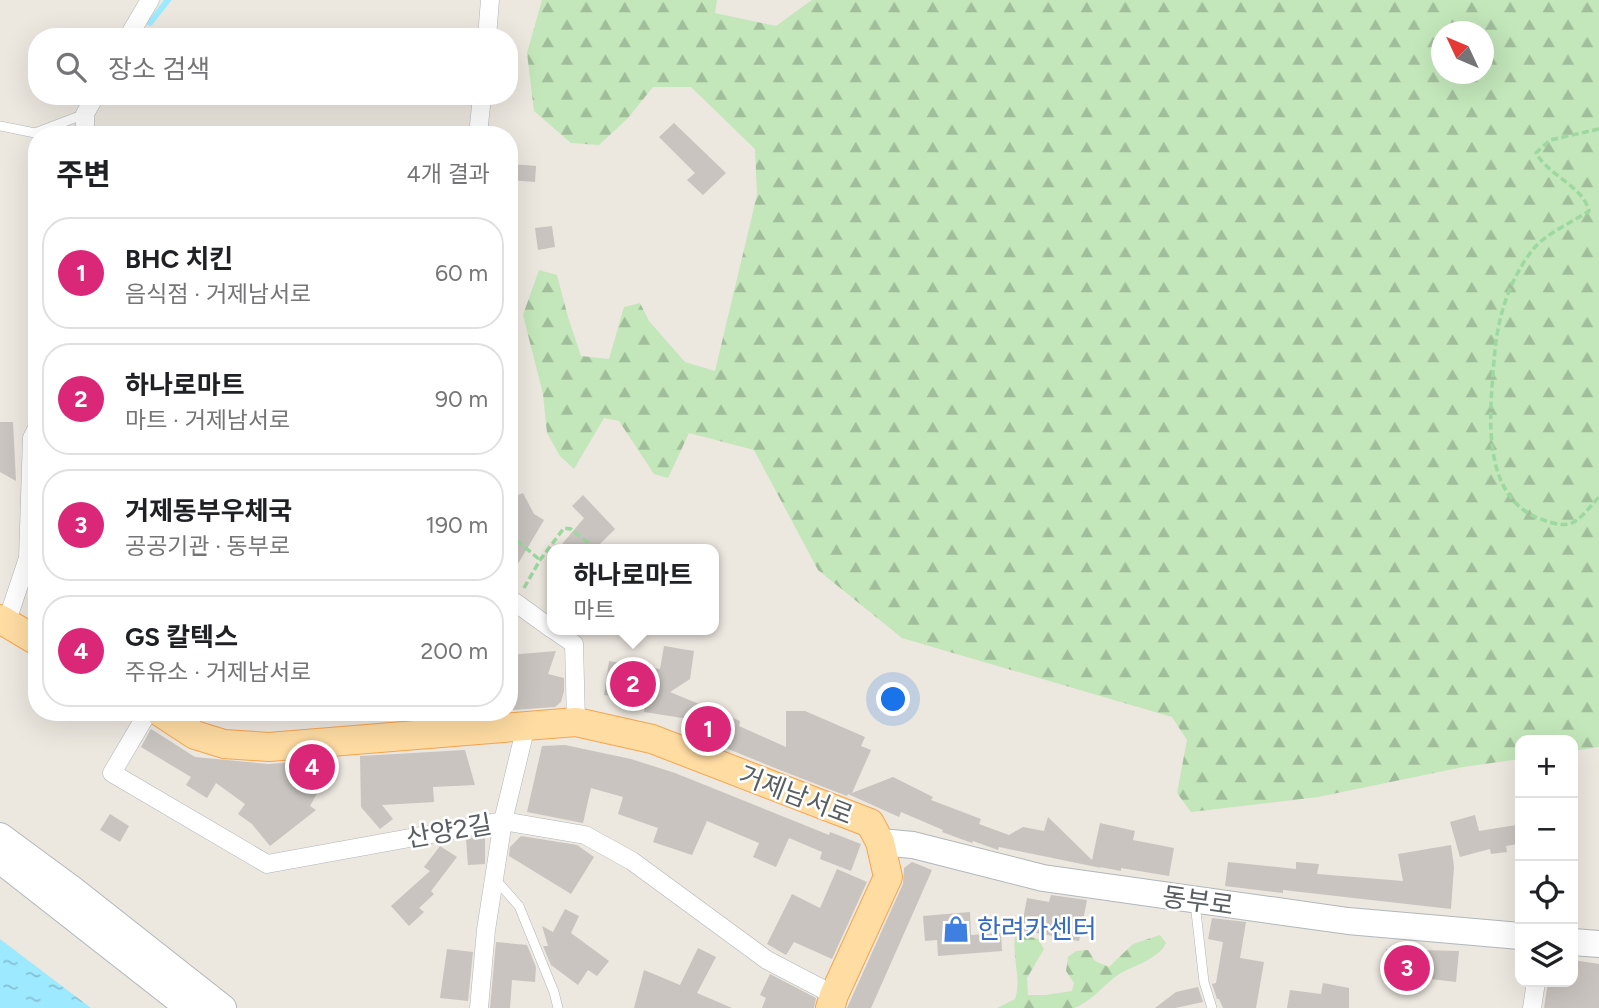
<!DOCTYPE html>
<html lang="ko">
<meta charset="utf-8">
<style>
:root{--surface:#fff;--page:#f2f2f2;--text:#202124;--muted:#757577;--line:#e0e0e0;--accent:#db2777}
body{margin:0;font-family:Figtree,"Noto Sans KR",sans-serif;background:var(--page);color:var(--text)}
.controls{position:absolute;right:21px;bottom:21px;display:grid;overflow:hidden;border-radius:14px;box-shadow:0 7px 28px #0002}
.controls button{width:63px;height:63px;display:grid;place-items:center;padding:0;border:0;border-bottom:2px solid var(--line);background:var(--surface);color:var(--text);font:35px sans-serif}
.compass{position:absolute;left:1431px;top:21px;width:63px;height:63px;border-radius:50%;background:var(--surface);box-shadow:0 7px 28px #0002;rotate:314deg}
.you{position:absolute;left:894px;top:700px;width:24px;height:24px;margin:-18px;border:5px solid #fff;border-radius:50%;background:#1a73e8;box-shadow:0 0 0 10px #1a73e833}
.badge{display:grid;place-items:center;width:46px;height:46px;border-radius:50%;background:var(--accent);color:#fff;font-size:23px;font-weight:700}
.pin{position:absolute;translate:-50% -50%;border:4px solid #fff;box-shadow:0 2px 7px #0006}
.popup{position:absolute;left:547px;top:544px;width:172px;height:91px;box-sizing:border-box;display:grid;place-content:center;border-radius:14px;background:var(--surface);filter:drop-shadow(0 2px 5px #0005);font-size:23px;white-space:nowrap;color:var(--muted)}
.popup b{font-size:26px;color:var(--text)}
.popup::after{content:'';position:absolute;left:50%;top:100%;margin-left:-14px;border:14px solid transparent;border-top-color:var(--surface)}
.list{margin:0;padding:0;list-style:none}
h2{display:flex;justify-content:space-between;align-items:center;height:91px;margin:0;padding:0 28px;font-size:30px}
h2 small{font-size:23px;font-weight:400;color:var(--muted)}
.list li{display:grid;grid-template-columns:46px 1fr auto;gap:21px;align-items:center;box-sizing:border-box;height:112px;margin:0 14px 14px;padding:0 14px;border:2px solid var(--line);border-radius:28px}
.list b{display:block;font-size:26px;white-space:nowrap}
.list p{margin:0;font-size:23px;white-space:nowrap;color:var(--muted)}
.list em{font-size:23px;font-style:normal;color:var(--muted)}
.icon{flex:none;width:38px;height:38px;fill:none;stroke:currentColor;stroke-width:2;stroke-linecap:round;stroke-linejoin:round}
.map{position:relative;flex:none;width:1599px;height:1008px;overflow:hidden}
.search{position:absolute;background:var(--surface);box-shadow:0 7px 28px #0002;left:28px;top:28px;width:490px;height:77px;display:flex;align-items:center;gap:18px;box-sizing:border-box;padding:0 24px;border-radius:28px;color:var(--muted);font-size:26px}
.panel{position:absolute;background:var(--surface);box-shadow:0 7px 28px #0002;left:28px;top:126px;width:490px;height:595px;border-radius:28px}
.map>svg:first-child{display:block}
.forest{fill:url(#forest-firs);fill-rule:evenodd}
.water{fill:url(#water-ripples)}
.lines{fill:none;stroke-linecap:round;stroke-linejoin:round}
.stream{stroke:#9de9ff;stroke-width:6}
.building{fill:#c9c4bf}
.lane-casing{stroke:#b1b5b8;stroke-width:10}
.street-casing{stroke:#b1b5b8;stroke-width:19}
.secondary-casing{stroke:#b1b7bb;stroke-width:28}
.primary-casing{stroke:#f7a44e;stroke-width:30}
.path{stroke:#9dd8a0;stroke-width:3.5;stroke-dasharray:7 3.5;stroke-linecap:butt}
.lane{stroke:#fff;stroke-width:9}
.street{stroke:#fff;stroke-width:18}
.secondary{stroke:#fff;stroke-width:26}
.primary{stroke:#ffdca2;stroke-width:28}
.labels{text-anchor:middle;stroke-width:5;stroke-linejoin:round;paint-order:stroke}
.street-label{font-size:26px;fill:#585e61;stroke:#fff}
.shop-label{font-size:26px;fill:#366cbe;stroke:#fff;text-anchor:start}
</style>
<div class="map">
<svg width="1599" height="1008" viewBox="0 0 1599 1008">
<defs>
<pattern id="forest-firs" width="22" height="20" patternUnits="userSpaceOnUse" patternTransform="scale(1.75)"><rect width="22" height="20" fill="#c3e6ba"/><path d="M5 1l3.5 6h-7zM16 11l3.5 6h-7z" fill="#a1be9b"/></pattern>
<pattern id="water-ripples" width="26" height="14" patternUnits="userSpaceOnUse" patternTransform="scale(1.75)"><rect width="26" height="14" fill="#9de9ff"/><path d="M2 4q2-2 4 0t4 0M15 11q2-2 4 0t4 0" fill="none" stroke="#83c0d2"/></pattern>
</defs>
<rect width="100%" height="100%" fill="#ece7df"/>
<g class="forest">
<path d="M 542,0 L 717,0 L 715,13 L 776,26 L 812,0 L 1599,0 L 1599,747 L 1573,751 L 1573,740 L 1520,740 L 1520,759 L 1463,767 L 1318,797 L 1191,812 L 1177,793 L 1187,740 L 1172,717 L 902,638 L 818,570 L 754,450 L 689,433 L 668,478 L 654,474 L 619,421 L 604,418 L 574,469 L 560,456 L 547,433 L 543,394 L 523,315 L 539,270 L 557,275 L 568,317 L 581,356 L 609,359 L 624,307 L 640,303 L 649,321 L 685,362 L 715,371 L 757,195 L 755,149 L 691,87 L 653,87 L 628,118 L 599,145 L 571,143 L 534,111 L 527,53 ZM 1442,32 L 1484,32 L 1484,74 L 1442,74 Z"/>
<path d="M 1160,935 L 1166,943 C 1157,961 1130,966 1115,977 C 1101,988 1090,1002 1074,1008 L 997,1008 L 1015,999 C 1022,979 1012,959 1015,937 L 1027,936 L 1038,939 L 1044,949 L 1027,978 L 1028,995 L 1046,995 L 1072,991 L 1074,983 L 1066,971 L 1068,957 L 1076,951 L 1088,950 L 1095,961 L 1109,967 L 1133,944 Z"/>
</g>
<polygon class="water" points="0,939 91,1008 0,1008"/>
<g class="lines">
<polyline class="stream" points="150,23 168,0"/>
</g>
<g class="building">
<polygon points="674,123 726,173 703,195 687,180 695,173 659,137"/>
<polygon points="511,164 536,166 535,182 510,180"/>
<polygon points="552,226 555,247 538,250 535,228"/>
<polygon points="0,422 13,422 16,481 0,472"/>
<polygon points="523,493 534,514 544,520 509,579 509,499"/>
<polygon points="583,495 615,529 595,549 558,549 584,518 572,506"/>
<polygon points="664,646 694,651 690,679 670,692 740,721 739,726 786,747 786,711 805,711 865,737 861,746 871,750 852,793 893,777 933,797 931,800 981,819 979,824 1009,835 1023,827 1044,831 1048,817 1092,860 1100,823 1135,831 1133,840 1174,848 1169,876 1121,868 1121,871 1100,867 1101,868 999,847 998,850 973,841 972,843 942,832 943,830 901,812 899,817 848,794 847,796 780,770 689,733 695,720 644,712 646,701 604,695 609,661 660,669"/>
<polygon points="556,651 548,674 564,678 564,691 561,702 555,707 513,710 513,704 509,704 509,655"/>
<polygon points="151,729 195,757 268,764 329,759 330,770 310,806 316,810 270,846 252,824 238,814 245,804 216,783 207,798 186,785 191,777 141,747"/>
<polygon points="565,745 631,759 675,773 829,835 830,832 861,844 851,871 820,859 822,852 789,838 776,867 753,857 759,843 707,821 692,855 653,842 658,828 618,814 623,797 591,788 583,823 527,812 542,746"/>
<polygon points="465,750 475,785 433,787 434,802 382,805 393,819 380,829 361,807 360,756"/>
<polygon points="110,814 129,826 120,842 100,830"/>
<polygon points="1475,815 1479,831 1516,825 1518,844 1506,846 1507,852 1491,854 1490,849 1460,857 1450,822"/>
<polygon points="485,836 485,864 468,865 466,839"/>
<polygon points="521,836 577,845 594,857 571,894 509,856 510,847"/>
<polygon points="1451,845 1454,867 1451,909 1283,890 1283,893 1225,886 1228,862 1296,869 1296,862 1319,864 1317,874 1403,881 1398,854"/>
<polygon points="440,846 457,857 431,891 434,894 419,908 424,912 409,926 391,906 430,871 424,867"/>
<polygon points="912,862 932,870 887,972 871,1008 847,1008 903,884 904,868"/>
<polygon points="837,869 867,882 832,959 794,942 786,955 767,944 792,894 820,908"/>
<polygon points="1051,895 1087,900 1079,941 1021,930 1027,898 1049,902"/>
<polygon points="565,909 579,916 571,933 609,961 597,976 588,970 578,985 551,965 543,946 548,946 542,926 553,932"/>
<polygon points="970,912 971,935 1001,933 1002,951 938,956 937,940 925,941 923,916"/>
<polygon points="1212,918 1246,922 1240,958 1264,962 1256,1008 1223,1008 1219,999 1217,999 1212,984 1216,983 1223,942 1208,939"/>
<polygon points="496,942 527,945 536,967 535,982 512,980 510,1008 490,1008"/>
<polygon points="698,948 716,957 697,993 732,1008 634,1008 644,970 680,985"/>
<polygon points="447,949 473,952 468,1001 440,998"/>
<polygon points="1386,949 1459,951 1456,982 1430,979 1430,983 1384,980"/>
<polygon points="1573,960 1599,964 1599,1008 1544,1008 1548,982 1573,982"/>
<polygon points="770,974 816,998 814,1008 762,1008 766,998 760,995"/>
<polygon points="1323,983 1349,988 1349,1008 1287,1008 1290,990 1321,994"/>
<polygon points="1198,987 1203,1002 1175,1008 1155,1008 1176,992"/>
</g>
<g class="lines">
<defs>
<g id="lane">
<polyline points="0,126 35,133 85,114"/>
<polyline points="495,879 519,906 554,992 558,1008"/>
<polyline points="1195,903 1204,982 1212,1008"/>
</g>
<g id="street">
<polyline points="128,37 150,0"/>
<polyline points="487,37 490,0"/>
<polyline points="85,135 85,114 95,96"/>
<polyline points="478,135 482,96"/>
<polyline points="509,598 552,629"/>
<polyline points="6,624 28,558 32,438 37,428"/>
<polyline points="554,630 574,644 576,722"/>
<polyline points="148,712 112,773 267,864 503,821 585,835 632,861 767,960 834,995"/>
<polyline points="479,1008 486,930 503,821 526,726"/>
<polyline points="1532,1008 1536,982"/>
</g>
<g id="secondary">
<polyline points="0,836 72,889 223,1008"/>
<polyline points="880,842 913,845 1043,878 1348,921 1520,936"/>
<polyline points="0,860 189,1008"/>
<polyline points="1573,942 1599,944"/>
</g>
<g id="primary">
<polyline points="0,619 37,641"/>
<polyline points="160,712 195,735 224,744 269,747 576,722 652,739 870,823 880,842 888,877 834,995 830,1008"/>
</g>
</defs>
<use href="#lane" class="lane-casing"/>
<use href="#street" class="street-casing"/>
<use href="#secondary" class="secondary-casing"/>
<use href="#primary" class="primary-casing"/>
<g class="path">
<path d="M 1599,129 L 1550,140 L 1536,153 C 1549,176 1583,186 1589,211 C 1574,221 1548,233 1536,246 C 1520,264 1508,290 1502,312 C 1495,337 1494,361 1492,386 C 1489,431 1487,497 1538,518 C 1574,532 1575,523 1599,497"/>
<polyline points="509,534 540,560"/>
<polyline points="524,588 540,560 564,528 571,529 596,549"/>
</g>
<use href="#lane" class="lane"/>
<use href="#street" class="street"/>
<use href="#secondary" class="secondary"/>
<use href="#primary" class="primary"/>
</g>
<defs>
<symbol id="shop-bare" viewBox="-9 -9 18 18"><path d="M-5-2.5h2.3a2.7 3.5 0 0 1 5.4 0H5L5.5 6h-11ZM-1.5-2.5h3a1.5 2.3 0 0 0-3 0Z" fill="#3f7fe0" stroke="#fff" stroke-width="2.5" paint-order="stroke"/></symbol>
</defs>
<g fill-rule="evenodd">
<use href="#shop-bare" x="937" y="910" width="38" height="38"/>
</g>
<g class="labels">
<g class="street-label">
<text transform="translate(796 795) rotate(21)" y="9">거제남서로</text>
<text transform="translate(449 831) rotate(-10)" y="9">산양2길</text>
<text transform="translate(1198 901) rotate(8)" y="9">동부로</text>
</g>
<g class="shop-label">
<text x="977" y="938">한려카센터</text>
</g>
</g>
</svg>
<div class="controls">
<button>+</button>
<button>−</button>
<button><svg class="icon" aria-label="locate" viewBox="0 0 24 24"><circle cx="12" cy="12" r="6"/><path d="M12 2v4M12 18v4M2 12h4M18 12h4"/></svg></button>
<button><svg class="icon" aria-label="layers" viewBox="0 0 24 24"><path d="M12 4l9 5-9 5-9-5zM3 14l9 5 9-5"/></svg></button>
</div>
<svg class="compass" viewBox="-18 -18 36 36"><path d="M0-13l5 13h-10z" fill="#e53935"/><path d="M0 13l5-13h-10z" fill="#757577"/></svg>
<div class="you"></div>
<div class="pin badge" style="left:708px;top:729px">1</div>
<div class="pin badge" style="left:633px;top:684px">2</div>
<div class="popup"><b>하나로마트</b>마트</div>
<div class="pin badge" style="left:1407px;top:968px">3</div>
<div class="pin badge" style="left:312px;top:767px">4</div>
<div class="search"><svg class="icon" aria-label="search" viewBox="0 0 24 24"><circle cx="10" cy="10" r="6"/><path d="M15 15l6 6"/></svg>장소 검색</div>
<section class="panel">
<h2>주변<small>4개 결과</small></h2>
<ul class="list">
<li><span class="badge">1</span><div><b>BHC 치킨</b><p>음식점 · 거제남서로</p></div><em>60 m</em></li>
<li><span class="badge">2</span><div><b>하나로마트</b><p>마트 · 거제남서로</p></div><em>90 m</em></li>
<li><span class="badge">3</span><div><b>거제동부우체국</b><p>공공기관 · 동부로</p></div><em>190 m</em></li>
<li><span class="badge">4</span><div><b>GS 칼텍스</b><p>주유소 · 거제남서로</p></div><em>200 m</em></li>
</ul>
</section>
</div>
